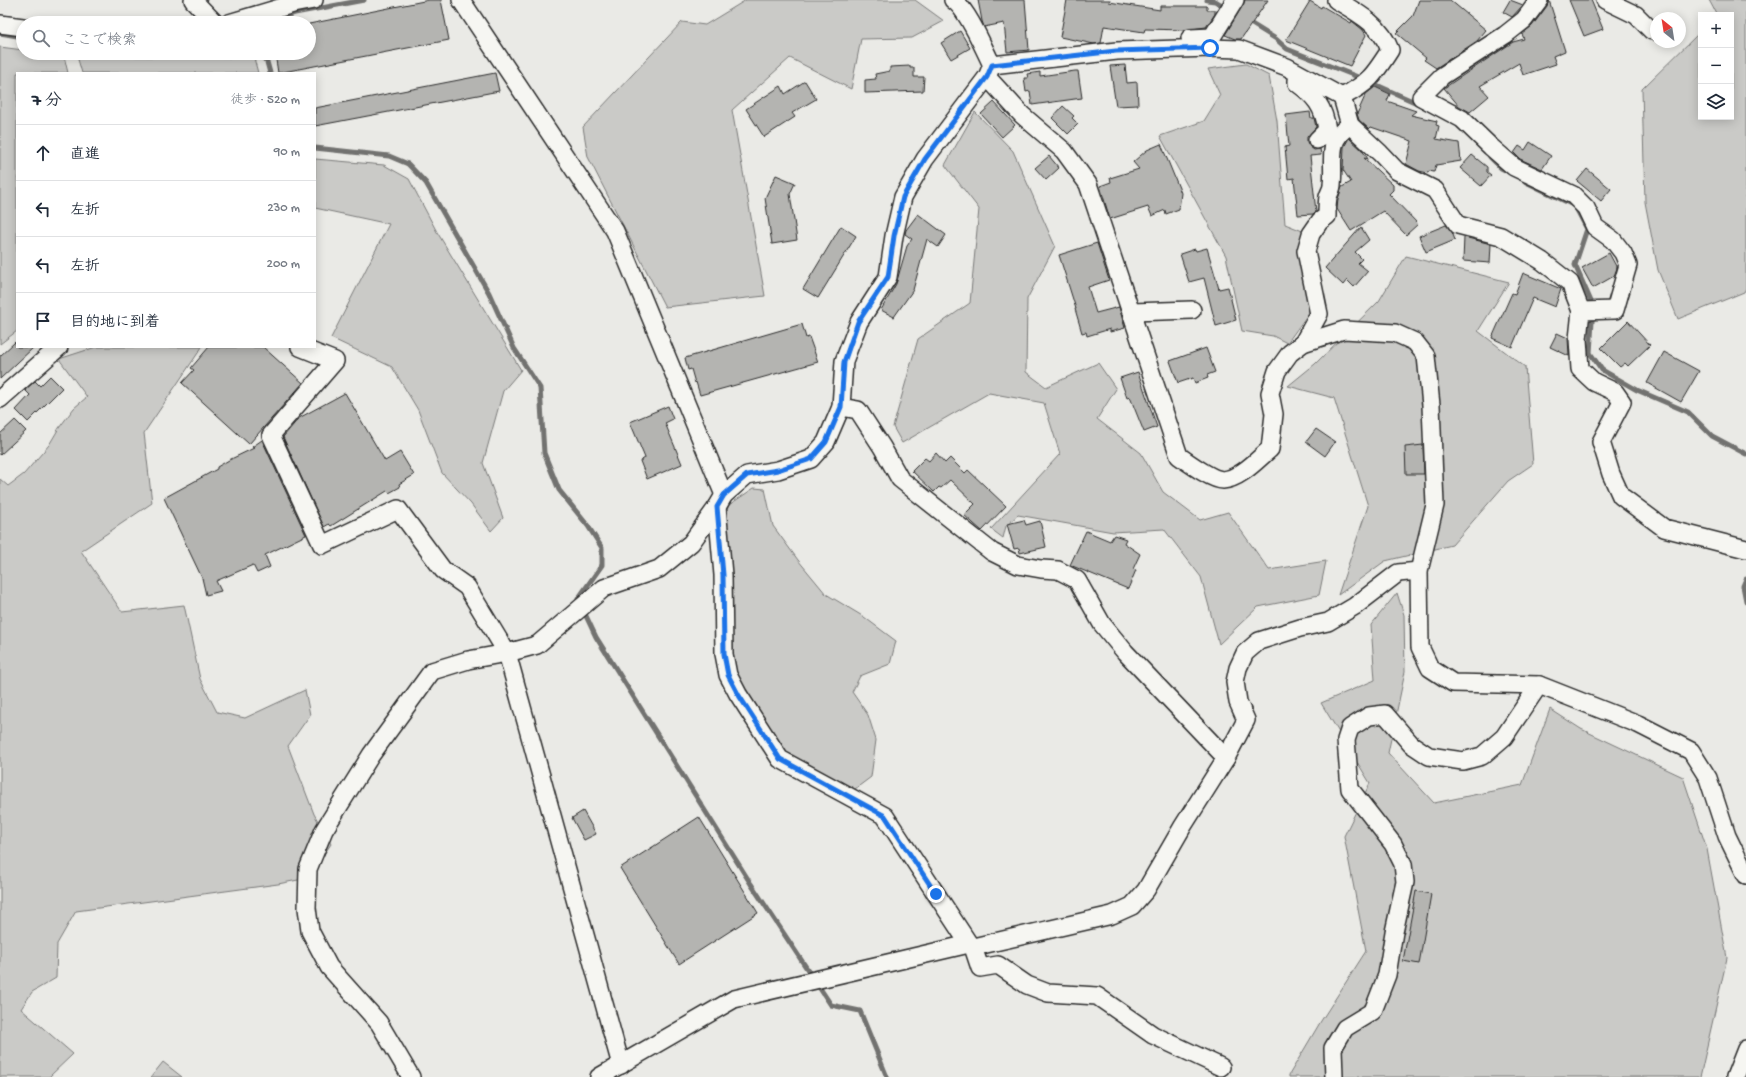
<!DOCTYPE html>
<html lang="ja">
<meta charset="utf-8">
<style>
:root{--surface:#fff;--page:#f2f2f3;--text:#1f2937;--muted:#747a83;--line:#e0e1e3}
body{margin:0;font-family:"Gochi Hand","Klee One",sans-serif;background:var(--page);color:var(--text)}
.controls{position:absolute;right:12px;top:12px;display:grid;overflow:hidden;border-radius:0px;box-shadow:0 2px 10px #0003}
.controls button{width:36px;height:36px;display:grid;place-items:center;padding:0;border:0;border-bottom:1px solid var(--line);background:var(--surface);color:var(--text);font:20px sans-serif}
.compass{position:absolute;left:1650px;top:12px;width:36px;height:36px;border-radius:50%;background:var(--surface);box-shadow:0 2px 10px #0003;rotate:330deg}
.stop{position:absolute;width:12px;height:12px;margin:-9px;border:3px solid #1a73e8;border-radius:50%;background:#fff}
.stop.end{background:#1a73e8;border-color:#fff;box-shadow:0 1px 4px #0008}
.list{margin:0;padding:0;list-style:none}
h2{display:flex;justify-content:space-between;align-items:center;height:52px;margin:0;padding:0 16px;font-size:17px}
h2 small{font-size:13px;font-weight:400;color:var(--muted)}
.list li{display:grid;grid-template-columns:26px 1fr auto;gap:12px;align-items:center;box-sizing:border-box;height:56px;padding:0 16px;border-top:1px solid var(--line)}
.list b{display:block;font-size:15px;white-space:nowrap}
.list em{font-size:13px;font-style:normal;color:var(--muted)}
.icon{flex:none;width:22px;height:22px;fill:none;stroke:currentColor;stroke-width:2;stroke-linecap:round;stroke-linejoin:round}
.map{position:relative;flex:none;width:1746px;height:1077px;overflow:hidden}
.search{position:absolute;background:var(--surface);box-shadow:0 2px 10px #0003;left:16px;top:16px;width:300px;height:44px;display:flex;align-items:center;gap:10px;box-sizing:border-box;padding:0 14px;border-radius:22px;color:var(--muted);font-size:15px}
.panel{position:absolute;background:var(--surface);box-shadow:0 2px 10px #0003;left:16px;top:72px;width:300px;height:276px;border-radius:0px}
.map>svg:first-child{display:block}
.green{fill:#cacac7;stroke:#7a7a79}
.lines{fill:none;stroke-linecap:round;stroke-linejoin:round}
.stream{stroke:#727270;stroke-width:5}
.building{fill:#b4b4b1;stroke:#2b2b2b}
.street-casing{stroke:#2b2b2b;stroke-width:20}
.street{stroke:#f6f6f2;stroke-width:17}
.route{stroke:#1a73e8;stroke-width:5}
</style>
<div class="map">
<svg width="1746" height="1077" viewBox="0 0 1746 1077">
<rect width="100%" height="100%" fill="#eaeae6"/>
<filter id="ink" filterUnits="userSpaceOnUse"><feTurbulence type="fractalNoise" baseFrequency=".025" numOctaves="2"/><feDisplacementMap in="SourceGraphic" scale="8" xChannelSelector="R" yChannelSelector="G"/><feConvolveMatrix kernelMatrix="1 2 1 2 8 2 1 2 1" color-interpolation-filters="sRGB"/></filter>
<g filter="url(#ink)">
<g class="green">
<polygon points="746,0 915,0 944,21 912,38 861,39 851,89 790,58 732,110 765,296 665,307 588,157 583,127 682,22 705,25"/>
<polygon points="1709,0 1746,0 1746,288 1744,292 1678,319 1658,270 1645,202 1642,89 1701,31 1701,117 1731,117 1731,15 1717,15"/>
<polygon points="0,47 23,50 23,53 43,53 64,56 68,73 17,73 17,331 0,344"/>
<polygon points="77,56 254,58 258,73 82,73"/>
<polygon points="1246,64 1269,76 1277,121 1285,224 1305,232 1311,310 1287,343 1273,336 1242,331 1226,256 1160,136 1204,121 1220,95 1208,69"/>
<polygon points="975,112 1013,151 1055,246 1027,299 1026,372 1046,387 1098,363 1116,389 1097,419 1141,453 1163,492 1200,520 1228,512 1269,570 1326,561 1319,595 1258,607 1219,644 1201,577 1164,529 1113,532 1018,515 1006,526 1003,538 991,529 1060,454 1044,403 989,393 902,443 893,427 918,339 970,303 979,209 945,165"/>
<polygon points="315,159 384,165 409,179 437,232 521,370 503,391 483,463 503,518 491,531 471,504 442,473 418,410 392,367 331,338 389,224 315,208"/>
<polygon points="1406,256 1509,282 1478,331 1525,367 1533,464 1508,481 1452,545 1385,561 1338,595 1368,506 1334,398 1288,386 1315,364 1379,301"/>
<polygon points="96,347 202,347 144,433 152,503 81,551 122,612 184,605 200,679 217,712 245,718 305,690 310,715 288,746 314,814 331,844 308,878 278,884 76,911 57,944 56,978 32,992 21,1009 73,1054 49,1077 0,1077 0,479 8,486 24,474 49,445 59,428 74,408 87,397 59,359"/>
<polygon points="754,488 765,489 773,526 798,560 826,594 864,617 896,641 890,664 860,676 852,692 868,715 876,740 871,777 855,789 801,763 783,752 738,681 733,664 724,517 729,505"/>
<polygon points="1397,593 1404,615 1405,672 1388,753 1434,803 1522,785 1550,709 1581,729 1683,777 1707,849 1727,958 1700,1077 1289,1077 1289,1075 1321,1021 1366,951 1344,836 1370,783 1321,703 1375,680 1371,625"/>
<polygon points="163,1062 182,1077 151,1077"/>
</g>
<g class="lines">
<g class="stream">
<polyline points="1207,0 1215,1 1227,8"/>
<polyline points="1247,21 1276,39 1287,49 1363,79"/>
<polyline points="259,23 295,13 364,0"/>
<polyline points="0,33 23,37"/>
<polyline points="259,53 267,62 270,73"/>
<polyline points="1370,82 1419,104"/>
<polyline points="315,148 389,156 408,164 426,183 489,293 514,348 540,388 544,453 559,490 588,526 602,548 602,565 578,599 596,637 751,884 831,1005 860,1011 887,1077"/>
<polyline points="1490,157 1501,168 1509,172"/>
<polyline points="1526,182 1575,206 1587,229 1575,265 1593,306 1590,353 1602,370 1637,390 1688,412 1712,436 1746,454"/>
<polyline points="1746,579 1743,586 1746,601"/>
</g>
</g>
<g class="building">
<polygon points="429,0 441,0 449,40 278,73 275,53 309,53 309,24"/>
<polygon points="978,0 1025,0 1029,50 1007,52 1004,23 984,27 982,21"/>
<polygon points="1067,0 1110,0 1109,2 1160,10 1160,6 1207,6 1207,10 1215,10 1215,14 1206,27 1184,30 1145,29 1144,32 1104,26 1101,43 1094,44 1060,37"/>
<polygon points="1245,0 1268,0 1241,39 1235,39 1225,35 1243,5"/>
<polygon points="1419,0 1450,0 1486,30 1477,41 1436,68 1424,60 1426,58 1396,33 1413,16"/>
<polygon points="1510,0 1523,5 1512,17 1503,12"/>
<polygon points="1549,0 1565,51 1553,56 1556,64 1523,75 1519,63 1480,86 1489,96 1470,112 1459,106 1444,88 1513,42 1524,39 1522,34 1532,26 1547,6"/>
<polygon points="1569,0 1591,0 1603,29 1584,36"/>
<polygon points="1310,1 1321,8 1322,6 1351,23 1352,21 1363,30 1366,35 1350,66 1286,40"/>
<polygon points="960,31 970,48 951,59 941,43"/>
<polygon points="1125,65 1127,83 1137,82 1138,105 1116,106 1110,66"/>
<polygon points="910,66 910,68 914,68 914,77 924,77 923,91 865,93 865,80 876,79 875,74 890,71 890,67"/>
<polygon points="1075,71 1078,71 1082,98 1032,105 1030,91 1026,92 1024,78 1028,78 1027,74 1040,72 1040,76"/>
<polygon points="495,73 499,91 315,126 315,108"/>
<polygon points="805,81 816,99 792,113 795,117 764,137 746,109 781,86 785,94"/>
<polygon points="1375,87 1390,94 1387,101 1416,111 1411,115 1437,121 1436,125 1439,126 1436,139 1459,143 1461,161 1436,165 1434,172 1429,171 1428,173 1419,171 1406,164 1412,141 1371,127 1369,129 1359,120 1357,114 1366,94"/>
<polygon points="994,102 1015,125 1002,137 981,114"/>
<polygon points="1063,106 1074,116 1072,118 1078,124 1068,134 1052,118"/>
<polygon points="1310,112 1311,118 1314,118 1316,127 1307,137 1307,142 1310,147 1314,150 1320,149 1321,155 1310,156 1316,212 1313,214 1298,215 1294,178 1288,179 1285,147 1289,146 1286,115"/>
<polygon points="1349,138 1362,150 1368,159 1364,158 1393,185 1393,190 1389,194 1418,224 1406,235 1383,211 1351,231 1337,209 1338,199 1342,187 1351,182 1343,170 1344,147"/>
<polygon points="1530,142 1551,156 1542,169 1520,159 1514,153 1519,146 1525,150"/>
<polygon points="1161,144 1181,193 1179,209 1166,214 1165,210 1152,216 1148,207 1110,219 1100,186 1111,182 1110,178 1139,169 1133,162 1147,150"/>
<polygon points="1472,155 1487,167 1487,172 1491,175 1481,186 1460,168"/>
<polygon points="1049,156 1059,168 1046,180 1035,168"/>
<polygon points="1587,169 1611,189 1601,201 1577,181"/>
<polygon points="776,175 795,183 790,194 797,240 772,244 765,198"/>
<polygon points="918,214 946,235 938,247 927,239 913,290 894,317 881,310 896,284 907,246 912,239 905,234 906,230"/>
<polygon points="1446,225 1452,232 1455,240 1426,252 1419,236"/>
<polygon points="841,226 856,236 818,298 803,289"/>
<polygon points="1361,227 1369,240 1355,252 1362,259 1358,263 1368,271 1354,287 1347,280 1343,285 1325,268"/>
<polygon points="1464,237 1491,244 1490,263 1463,261"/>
<polygon points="1097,243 1109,280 1088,287 1096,313 1119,307 1125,328 1110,332 1110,329 1087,336 1086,332 1082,333 1075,309 1076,309 1059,255"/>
<polygon points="1207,248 1219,289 1228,287 1236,320 1216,326 1204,278 1189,282 1180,254 1195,249 1196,251"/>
<polygon points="1609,253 1617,268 1614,276 1593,288 1582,268"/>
<polygon points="1523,273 1561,289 1555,307 1533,298 1512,347 1492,338 1512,293 1515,294"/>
<polygon points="1628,321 1650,345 1628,366 1625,363 1620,367 1601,348"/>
<polygon points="802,324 806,338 809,337 818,362 700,395 696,382 695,383 691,369 688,370 685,358"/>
<polygon points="1557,333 1568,338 1569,356 1550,347"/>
<polygon points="15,342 17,347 34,347 0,379 0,356"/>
<polygon points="209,347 263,347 303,383 249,444 182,383 194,370 191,368"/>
<polygon points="1206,348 1215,372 1207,375 1208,378 1195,383 1193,378 1178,383 1170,361"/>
<polygon points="1664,352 1699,371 1681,402 1647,383"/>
<polygon points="1138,372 1157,427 1144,432 1130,397 1127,398 1120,378"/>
<polygon points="50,376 62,388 28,422 16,410 30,395 25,390 35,381 40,386"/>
<polygon points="345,393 385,461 400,452 414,475 399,484 400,487 389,493 387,491 331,526 329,524 324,527 283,437 299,418"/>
<polygon points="668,406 673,419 665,423 682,464 647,479 640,461 645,458 630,422"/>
<polygon points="15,420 26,431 0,455 0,434"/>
<polygon points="1316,429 1335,442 1325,456 1306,442"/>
<polygon points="262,440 306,535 265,555 270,567 257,573 253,565 216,581 221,591 206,595 202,578 164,498 217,469 217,467 229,460 254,448 252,447"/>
<polygon points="1423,445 1424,474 1406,474 1405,447"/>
<polygon points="936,453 945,463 950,458 965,473 968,470 1006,506 982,531 964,515 975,504 950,480 941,488 939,487 934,492 912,471 925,458 929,461"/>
<polygon points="1024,520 1026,525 1040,521 1046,547 1020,553 1019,548 1014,549 1007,524"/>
<polygon points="1086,531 1110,541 1114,535 1126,539 1124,543 1140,554 1133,569 1136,570 1128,589 1070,565"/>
<polygon points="583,811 596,834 584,840 572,818"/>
<polygon points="699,817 758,913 679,964 620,868"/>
<polygon points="1416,891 1431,894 1419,964 1403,961"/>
</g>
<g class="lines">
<defs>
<g id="street">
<polyline points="193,0 215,23"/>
<polyline points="461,0 615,231 724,495"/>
<path d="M 953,0 C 967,8 984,49 992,65"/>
<path d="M 1336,0 C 1358,13 1381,25 1390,50 C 1374,75 1369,83 1342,97"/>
<polyline points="1539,0 1524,20 1505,35 1442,76 1421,97 1462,119 1491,147 1514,167 1573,195 1586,208 1595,227 1613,240 1623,253 1628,265 1615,310 1581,311"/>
<polyline points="1605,0 1636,15 1652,31 1656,31"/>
<polyline points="229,23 293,4 314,0"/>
<polyline points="0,24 23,27"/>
<polyline points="1190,38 1212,37 1235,0"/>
<polyline points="992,65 1117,51 1210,48 1239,49 1287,67 1342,97 1350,125 1380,153 1397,171 1435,190 1458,225 1501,236 1542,261 1570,283 1581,311 1578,339 1580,369 1594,382 1615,392 1622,402 1601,442 1611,474 1621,496 1664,528 1746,549"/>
<path d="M 987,77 L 1022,115 L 1064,151 L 1088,184 L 1179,456 C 1189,463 1212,480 1223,480 C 1240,479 1258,459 1270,449 L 1274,414 L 1270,393 L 1277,371 L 1290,353 L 1303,343 L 1344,330 L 1395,333 L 1415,342 L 1426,356 L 1431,405 L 1435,505 L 1419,571 L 1420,647 L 1430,668 L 1453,683 L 1539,685 L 1638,724 L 1691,751 L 1708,778 L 1727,836 L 1746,875"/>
<path d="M 1297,80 L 1297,83 C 1315,96 1324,107 1327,130 L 1317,140"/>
<polyline points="1132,312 1192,310"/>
<path d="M 1303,343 L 1319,314 L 1306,251 L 1311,234 L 1320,221 L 1327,216 C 1327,210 1327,203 1328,197 C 1329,193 1332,189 1332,185 C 1335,160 1325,141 1350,125"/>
<polyline points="300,347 335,361 271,435 322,545 398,509 443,570 467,587 507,653 621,1065"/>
<polyline points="0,399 59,347"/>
<polyline points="841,407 858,410 882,447 900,479 992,552 1018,565 1041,569 1058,570 1077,580 1102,624 1125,652 1226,758"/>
<polyline points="717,507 723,575 724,654 728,675 738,694 780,759 885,816 969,944 973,947 980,968 998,965 1027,985 1048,993 1097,996 1153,1035 1221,1067"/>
<polyline points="973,947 1112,915 1132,906 1146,890 1183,826 1226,758 1246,720 1238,702 1235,682 1238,668 1245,653 1259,641 1300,628 1328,622 1355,606 1398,573 1419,571"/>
<polyline points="411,1077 379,1023 329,967 310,931 307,908 308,869 324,830 371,755 432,671 468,660 507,653 537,645 604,588 659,569 691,543 717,507 724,495 747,475 778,470 811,459 826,442 841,407 844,361 859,322 888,277 894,236 903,197 925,159 987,77 992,65"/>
<polyline points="599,1077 734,999 969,944"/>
<polyline points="1334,1077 1333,1048 1345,1028 1373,1011 1387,975 1394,932 1405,882 1403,864 1393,844 1350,789 1346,740 1350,728 1369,716 1385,714 1411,744 1429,756 1463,761 1482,756 1504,737 1539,685"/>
<polyline points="1735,1077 1746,1049"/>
</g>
</defs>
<use href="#street" class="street-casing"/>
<use href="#street" class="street"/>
</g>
</g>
<g class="lines" filter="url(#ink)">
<polyline class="route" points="936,894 885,816 780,759 738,694 728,675 724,654 723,575 717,507 724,495 747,475 778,470 811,459 826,442 841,407 844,362 858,322 888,277 894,236 903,197 925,159 987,77 992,65 1116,51 1210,48"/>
</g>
</svg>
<div class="controls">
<button>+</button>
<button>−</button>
<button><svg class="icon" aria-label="layers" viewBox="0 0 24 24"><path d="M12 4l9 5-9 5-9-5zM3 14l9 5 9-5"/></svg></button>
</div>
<svg class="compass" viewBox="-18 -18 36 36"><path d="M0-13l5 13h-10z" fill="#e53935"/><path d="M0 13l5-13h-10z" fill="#747a83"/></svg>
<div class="stop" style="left:1210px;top:48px"></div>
<div class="stop end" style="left:936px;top:894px"></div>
<div class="search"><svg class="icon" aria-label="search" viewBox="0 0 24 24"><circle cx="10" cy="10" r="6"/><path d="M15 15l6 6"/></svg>ここで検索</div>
<section class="panel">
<h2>7 分<small>徒歩 · 520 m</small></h2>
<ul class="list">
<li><svg class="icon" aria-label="ahead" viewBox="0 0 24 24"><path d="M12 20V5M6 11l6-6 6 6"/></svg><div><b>直進</b></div><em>90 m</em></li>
<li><svg class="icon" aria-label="left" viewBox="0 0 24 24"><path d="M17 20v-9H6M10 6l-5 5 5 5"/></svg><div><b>左折</b></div><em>230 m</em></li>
<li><svg class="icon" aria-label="left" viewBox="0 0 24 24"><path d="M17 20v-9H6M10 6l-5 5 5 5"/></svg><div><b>左折</b></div><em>200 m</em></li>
<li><svg class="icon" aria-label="arrive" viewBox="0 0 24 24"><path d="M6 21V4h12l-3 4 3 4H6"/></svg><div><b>目的地に到着</b></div></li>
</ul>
</section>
</div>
